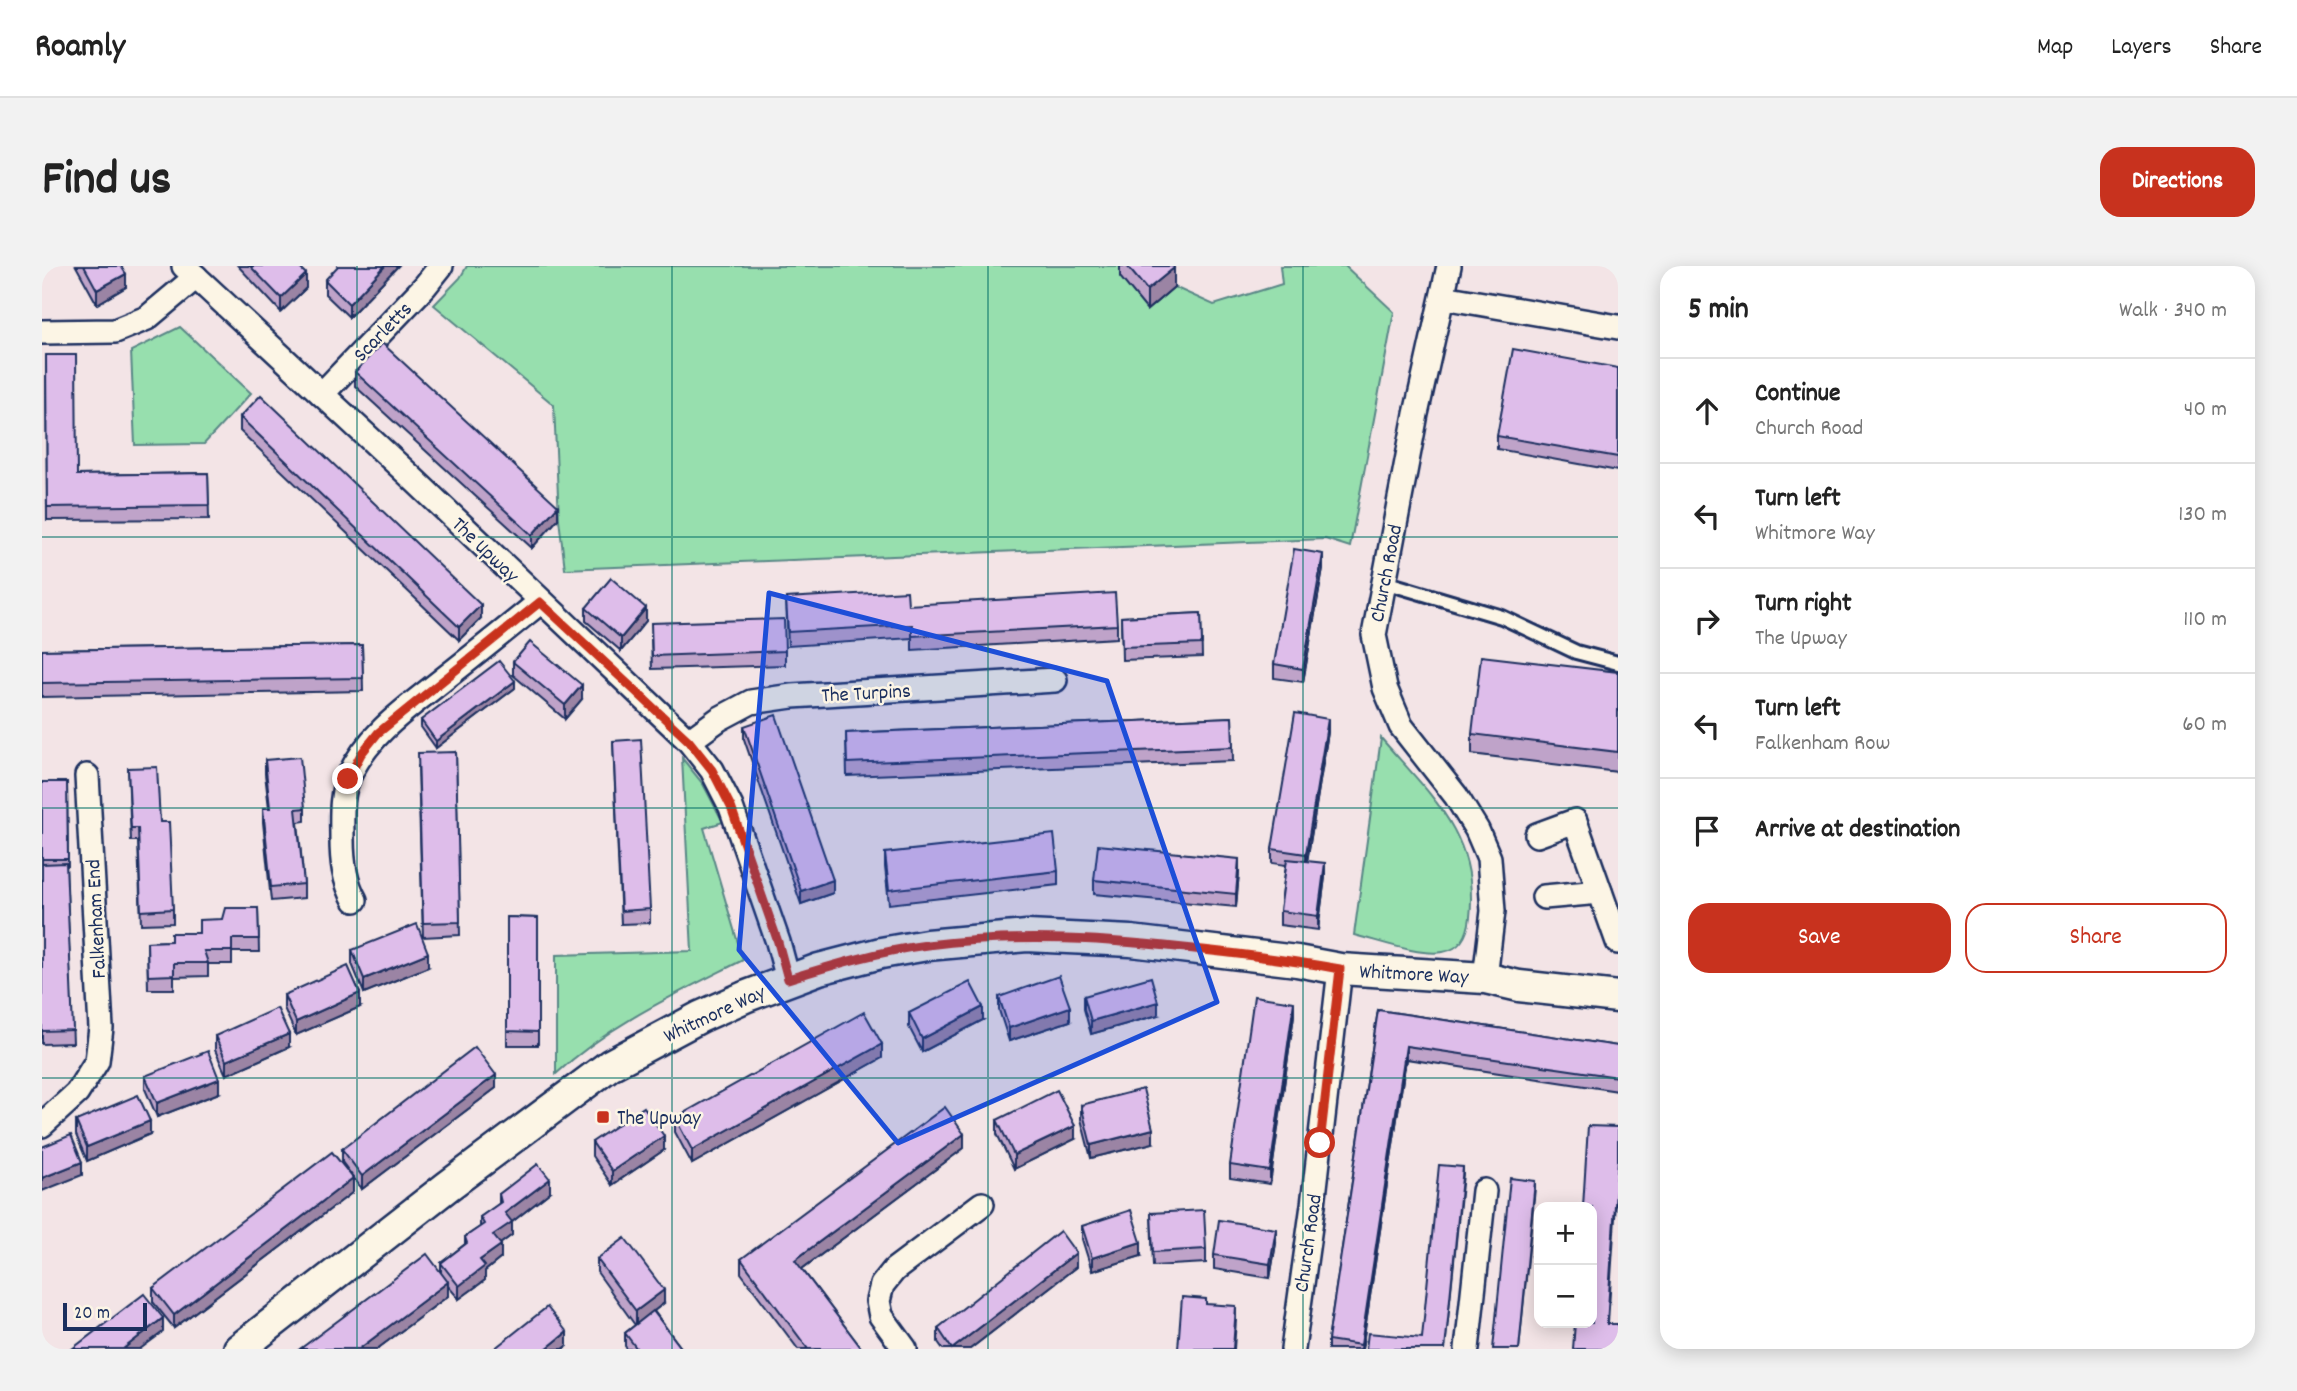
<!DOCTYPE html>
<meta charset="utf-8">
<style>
:root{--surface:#fff;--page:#f2f2f2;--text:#222;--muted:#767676;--line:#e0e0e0;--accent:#c8321e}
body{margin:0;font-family:Dekko,sans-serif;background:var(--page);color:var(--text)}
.controls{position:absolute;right:21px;bottom:21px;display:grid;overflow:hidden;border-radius:14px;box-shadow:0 4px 18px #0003}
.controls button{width:63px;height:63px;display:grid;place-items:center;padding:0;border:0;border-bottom:2px solid var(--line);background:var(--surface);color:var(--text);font:35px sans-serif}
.scale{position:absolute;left:21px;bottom:18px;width:84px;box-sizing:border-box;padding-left:7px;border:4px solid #1b2f5e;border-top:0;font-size:19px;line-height:24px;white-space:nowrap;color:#1b2f5e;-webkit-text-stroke:5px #fcf5e5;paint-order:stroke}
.stop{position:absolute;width:21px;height:21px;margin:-16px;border:5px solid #c8321e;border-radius:50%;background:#fff}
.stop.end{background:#c8321e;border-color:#fff;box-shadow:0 2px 7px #0008}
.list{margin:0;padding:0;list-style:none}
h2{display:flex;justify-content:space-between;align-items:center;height:91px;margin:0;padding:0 28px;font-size:30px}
h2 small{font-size:23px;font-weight:400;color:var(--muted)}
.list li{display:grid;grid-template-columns:46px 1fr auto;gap:21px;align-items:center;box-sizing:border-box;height:105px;padding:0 28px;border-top:2px solid var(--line)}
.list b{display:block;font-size:26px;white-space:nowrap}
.list p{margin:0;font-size:23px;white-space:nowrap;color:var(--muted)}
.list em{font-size:23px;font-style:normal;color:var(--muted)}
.actions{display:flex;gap:14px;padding:21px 28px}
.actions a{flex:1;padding:16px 0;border:2px solid var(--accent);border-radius:21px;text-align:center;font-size:24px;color:var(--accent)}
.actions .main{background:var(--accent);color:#fff}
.icon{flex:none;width:38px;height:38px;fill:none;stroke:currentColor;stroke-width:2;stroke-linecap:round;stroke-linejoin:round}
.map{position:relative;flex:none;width:1576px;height:1083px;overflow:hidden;border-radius:21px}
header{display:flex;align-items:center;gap:42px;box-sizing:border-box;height:98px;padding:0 35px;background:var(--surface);border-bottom:2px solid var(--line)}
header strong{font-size:33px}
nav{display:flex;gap:38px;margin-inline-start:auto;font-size:24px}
.intro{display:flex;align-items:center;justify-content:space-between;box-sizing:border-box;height:168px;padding:0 42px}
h1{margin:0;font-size:49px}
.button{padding:18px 32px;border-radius:21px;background:var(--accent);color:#fff;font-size:24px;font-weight:700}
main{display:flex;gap:42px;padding:0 42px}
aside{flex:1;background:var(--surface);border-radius:21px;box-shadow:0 4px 18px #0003}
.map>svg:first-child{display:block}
.green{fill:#97dfae;stroke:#598786;stroke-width:2}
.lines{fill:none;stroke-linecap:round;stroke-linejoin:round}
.service-casing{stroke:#1b2f5e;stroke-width:18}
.minor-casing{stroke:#1b2f5e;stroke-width:28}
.tertiary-casing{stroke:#1b2f5e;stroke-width:35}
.service{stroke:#fcf5e5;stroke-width:12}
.minor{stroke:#fcf5e5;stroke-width:23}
.tertiary{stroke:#fcf5e5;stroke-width:30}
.wall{fill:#bfa3c9;stroke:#1b2f5e;stroke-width:2}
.shaded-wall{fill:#9b84a4;stroke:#1b2f5e;stroke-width:2}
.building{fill:#debdea;stroke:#1b2f5e;stroke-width:2}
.route{stroke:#c8321e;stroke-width:9}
.marked{fill:#1d4ed8;fill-opacity:0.2;stroke:#1d4ed8;stroke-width:5;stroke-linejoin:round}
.grid{fill:none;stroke:#0f766e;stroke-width:2;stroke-opacity:0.55}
.poi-dot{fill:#c8321e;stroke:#fcf5e5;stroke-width:2.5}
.labels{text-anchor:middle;stroke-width:5;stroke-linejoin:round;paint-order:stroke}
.street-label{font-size:21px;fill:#1b2f5e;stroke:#fcf5e5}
.poi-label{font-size:21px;fill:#1b2f5e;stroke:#fcf5e5;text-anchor:start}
</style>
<header>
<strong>Roamly</strong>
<nav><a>Map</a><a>Layers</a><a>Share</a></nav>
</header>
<div class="intro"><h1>Find us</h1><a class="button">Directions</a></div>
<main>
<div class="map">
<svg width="1576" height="1083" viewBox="0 0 1576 1083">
<rect width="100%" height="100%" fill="#f3e4e6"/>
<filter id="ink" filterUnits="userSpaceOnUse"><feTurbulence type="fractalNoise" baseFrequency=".0143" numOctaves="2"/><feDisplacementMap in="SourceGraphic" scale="14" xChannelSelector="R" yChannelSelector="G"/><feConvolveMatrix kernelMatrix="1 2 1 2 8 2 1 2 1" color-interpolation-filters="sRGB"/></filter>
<g filter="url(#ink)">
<g class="green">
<polygon points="425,0 1121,0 1132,21 1172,39 1240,18 1238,0 1303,0 1352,46 1308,281 1283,273 523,303 517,253 512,139 392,39 418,12"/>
<polygon points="138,61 209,127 162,178 93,179 89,85"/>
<path d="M 1339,472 C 1388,529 1437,569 1428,651 C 1426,668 1420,683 1401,686 C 1377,690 1337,675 1312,669 Z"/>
<path d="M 640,492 L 661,518 L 681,556 L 662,562 L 701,694 C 636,727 568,758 514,808 L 514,689 L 650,685 Z"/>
</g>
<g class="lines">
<defs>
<polyline id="service" points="1342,316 1460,351 1534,386 1576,397"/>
<g id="minor">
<polyline points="142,0 367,209 647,475 670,504 689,541 736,676 746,713"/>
<polyline points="1407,0 1374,148 1332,369 1343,422 1359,460 1414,530 1435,564 1447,592 1451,645 1443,712"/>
<polyline points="1401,31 1576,61"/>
<polyline points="0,66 73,65 105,52 154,11"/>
<polyline points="280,128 383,20 399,0"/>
<polyline points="647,475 677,453 709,436 750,430 1013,414"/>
<polyline points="1495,569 1533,555 1576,676"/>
<polyline points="1502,631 1558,626"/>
<path d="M 313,634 C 302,615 300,594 300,573 C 300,551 298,530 307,510 C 327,467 367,441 403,412 C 435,387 467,361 498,336"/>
<polyline points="0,859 35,827 55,795 59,762 45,510"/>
<polyline points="863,1083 839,1050 836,1035 840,1019 852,1004 940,938"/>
<polyline points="1251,1083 1271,939 1298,703"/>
<polyline points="1425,1083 1442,925"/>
</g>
<polyline id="tertiary" points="197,1083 406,920 568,799 658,751 705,730 777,703 839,687 885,679 985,670 1089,675 1255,695 1298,703 1443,712 1477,720 1576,731"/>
</defs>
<use href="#service" class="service-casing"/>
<use href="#minor" class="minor-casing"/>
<use href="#tertiary" class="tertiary-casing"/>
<use href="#service" class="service"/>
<use href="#minor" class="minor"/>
<use href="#tertiary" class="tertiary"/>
</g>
<g class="wall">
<polygon points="34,0 79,0 84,21 55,38"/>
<polygon points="196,0 256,0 264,22 239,46"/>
<polygon points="356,0 307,51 283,28 283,14"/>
<polygon points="1078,0 1131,0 1132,21 1105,44 1078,11"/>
<polygon points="4,89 35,209 166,207 167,253 5,254"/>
<polygon points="1576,102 1576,205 1455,183 1455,170"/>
<polygon points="313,106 516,253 490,282 313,120"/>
<polygon points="198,151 439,352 417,374 198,165"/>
<polygon points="1281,302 1261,416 1232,412 1232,398"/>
<polygon points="744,332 866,339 1075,359 1075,372 870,384 870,372 746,380"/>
<polygon points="544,342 604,355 579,385 544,355"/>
<polygon points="1159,347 1160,391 1080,394 1079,351"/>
<polygon points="609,371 743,385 743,399 610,403"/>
<polygon points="320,379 321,425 0,431 0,384"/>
<polygon points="471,396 540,433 523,453 471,409"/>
<polygon points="1576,406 1576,506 1430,488 1430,468"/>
<polygon points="473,422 394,482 379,461 379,454"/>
<polygon points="1190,451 1191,495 805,510 804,467"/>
<polygon points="702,460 791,627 759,638 702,473"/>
<polygon points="1286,466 1265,595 1283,611 1276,664 1238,659 1238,645 1244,599 1230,597 1230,583"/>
<polygon points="571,475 608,643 608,657 579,658"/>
<polygon points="414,486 418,669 381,671 376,500"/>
<polygon points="223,494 263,542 263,555 256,556 262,618 262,632 229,635 221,556 221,542 227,542 223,508"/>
<polygon points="86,502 118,556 131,643 131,657 99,658 96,575 89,575"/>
<polygon points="0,516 25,516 26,600 24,600 31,777 0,778"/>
<polygon points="843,587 1016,605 1016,619 847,638 843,601"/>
<polygon points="1197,606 1194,641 1052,628 1052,614"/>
<polygon points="216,642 217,686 190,686 190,698 166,698 166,710 132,711 132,723 106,723 105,676 129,675 157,667 180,653"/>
<polygon points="465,651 496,652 496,779 465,779"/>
<polygon points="310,684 386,701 322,727 310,698"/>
<polygon points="242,729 318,741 254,769 242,742"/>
<polygon points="1042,730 1116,749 1049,768 1042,743"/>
<polygon points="957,731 1028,755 967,775 957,744"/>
<polygon points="1336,744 1576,780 1576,825 1364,793 1320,1083 1286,1083 1286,1074"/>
<polygon points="867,747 941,754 880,786 867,761"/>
<polygon points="1252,749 1228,918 1188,912 1188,899"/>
<polygon points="173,770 247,781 184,809 173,784"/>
<polygon points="840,792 650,898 633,866 633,852"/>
<polygon points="103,810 177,827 115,851 103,823"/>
<polygon points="454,822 320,923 300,896 300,883"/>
<polygon points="1039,839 1111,877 1049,892 1039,853"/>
<polygon points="955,854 1033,873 972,903 955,868"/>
<polygon points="34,855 108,868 45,895 34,869"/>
<polygon points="550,876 622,884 570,919 550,890"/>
<polygon points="922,882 760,1003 820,1083 756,1083 699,1007 699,993"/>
<polygon points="311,926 132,1062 111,1036 111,1022"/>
<polygon points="508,926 470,956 470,969 458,978 459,992 443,1005 443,1014 417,1033 406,1020 406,1030 335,1083 258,1083 399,1006 399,997 423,978 423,971 438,961 438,951 457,938 457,928"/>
<polygon points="1109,947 1164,983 1164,997 1111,1000"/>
<polygon points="1040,960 1099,990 1050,1005 1040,973"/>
<polygon points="1234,977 1228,1012 1172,1003 1172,989"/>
<polygon points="555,993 622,1037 612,1045 640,1083 585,1083 583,1080 583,1067 593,1059 555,1006"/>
<polygon points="1034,1001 928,1083 901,1083 896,1076 896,1062"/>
</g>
<g class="shaded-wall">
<polygon points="343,0 356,0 307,51 307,38"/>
<polygon points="1132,2 1132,21 1105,44 1105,24"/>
<polygon points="84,8 84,21 55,38 55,24"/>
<polygon points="264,8 264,22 239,46 239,32"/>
<polygon points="516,240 516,253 490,282 490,269"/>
<polygon points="1281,288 1281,302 1261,416 1261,403"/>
<polygon points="439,339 439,352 417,374 417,361"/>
<polygon points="604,342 604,355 579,385 579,372"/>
<polygon points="473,415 473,422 394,482 394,475"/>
<polygon points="540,419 540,433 523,453 523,439"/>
<polygon points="1286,453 1286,466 1264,602 1264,588"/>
<polygon points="1197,593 1197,606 1194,641 1194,628"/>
<polygon points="1283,597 1283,611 1276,664 1276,650"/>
<polygon points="791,614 791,627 759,638 759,625"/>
<polygon points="386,687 386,701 322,727 322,713"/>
<polygon points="318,727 318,741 254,769 254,756"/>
<polygon points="1116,736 1116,749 1049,768 1049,755"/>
<polygon points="1252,736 1252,749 1228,918 1228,905"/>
<polygon points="941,741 941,754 880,786 880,773"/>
<polygon points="1028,741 1028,755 967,775 967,762"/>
<polygon points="247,768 247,781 184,809 184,795"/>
<polygon points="840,778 840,792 650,898 650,884"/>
<polygon points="1364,780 1364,793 1320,1083 1319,1083"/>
<polygon points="454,809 454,822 320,923 320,910"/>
<polygon points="177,813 177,827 115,851 115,837"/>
<polygon points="108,855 108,868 45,895 45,881"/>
<polygon points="1033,860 1033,873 972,903 972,889"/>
<polygon points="1111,863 1111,877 1049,892 1049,879"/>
<polygon points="922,868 922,882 753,1008 753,994"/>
<polygon points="622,870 622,884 570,919 570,905"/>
<polygon points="1576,894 1576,907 1565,1071 1565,1058"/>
<polygon points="40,896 40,909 0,925 0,912"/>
<polygon points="1421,901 1421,908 1403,1083"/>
<polygon points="311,912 311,926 132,1062 132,1049"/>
<polygon points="508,913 508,926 470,956 470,969 451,983 451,969 463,947"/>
<polygon points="1493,915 1493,922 1477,1083"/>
<polygon points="1234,963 1234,977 1228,1012 1228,998"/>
<polygon points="1099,976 1099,990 1050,1005 1050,992"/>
<polygon points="459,979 459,992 443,1005 443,1014 417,1033 417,1020 438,994"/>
<polygon points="1034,987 1034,1001 928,1083 910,1083"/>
<polygon points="406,1016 406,1030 335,1083 317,1083"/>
<polygon points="622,1024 622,1037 594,1059 594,1045"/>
<polygon points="1194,1040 1194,1054 1192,1083 1191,1083"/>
<polygon points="121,1052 121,1066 98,1083 81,1083"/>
<polygon points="525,1066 525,1080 521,1083 504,1083"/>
</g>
<g class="building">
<polygon points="42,0 79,0 84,8 55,24"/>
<polygon points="208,0 256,0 264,8 239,32"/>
<polygon points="296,0 343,0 307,38 283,14"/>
<polygon points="1085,0 1131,0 1132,2 1105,24"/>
<polygon points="340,77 516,240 490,269 313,106"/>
<polygon points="1471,83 1576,102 1576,191 1455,170"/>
<polygon points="4,89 34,89 35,209 166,207 167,239 5,241"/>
<polygon points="219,129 439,339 417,361 198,151"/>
<polygon points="1252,283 1281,288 1261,403 1232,398"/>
<polygon points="569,312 604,342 579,372 544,342"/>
<polygon points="865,325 866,339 1073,327 1075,359 870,370 870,359 746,366 744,332"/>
<polygon points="1159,347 1160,378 1080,381 1079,351"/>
<polygon points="742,353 743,385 610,390 609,357"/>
<polygon points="488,376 540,419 523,439 471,396"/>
<polygon points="320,379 321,412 0,417 0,384"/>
<polygon points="1439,390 1576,406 1576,486 1430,468"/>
<polygon points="457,395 473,415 394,475 379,454"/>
<polygon points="1253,447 1286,453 1264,588 1230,583"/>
<polygon points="734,449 791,614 759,625 702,460"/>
<polygon points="1190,451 1191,481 805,497 804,467"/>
<polygon points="599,473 608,643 579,645 571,475"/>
<polygon points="414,486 418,656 381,657 376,487"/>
<polygon points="258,491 263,542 254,543 262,618 229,621 221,542 228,542 223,494"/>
<polygon points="115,501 118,556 127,556 131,643 99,645 96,562 89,562 86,502"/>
<polygon points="0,516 25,516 26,593 0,593"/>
<polygon points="1012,568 1016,605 847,624 843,587"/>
<polygon points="1056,579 1197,593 1194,628 1052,614"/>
<polygon points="1245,593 1283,597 1276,650 1238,645"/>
<polygon points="24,597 31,764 0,765 0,598"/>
<polygon points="183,642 216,642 217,673 190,673 190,685 162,685 166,697 132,697 132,709 106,710 105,676 129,675 129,667 157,667 157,654 180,653"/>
<polygon points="465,651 496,652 496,766 465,765"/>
<polygon points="375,658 386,687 322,713 310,684"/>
<polygon points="306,700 318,727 254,756 242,729"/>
<polygon points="1017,710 1028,741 967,762 957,731"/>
<polygon points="1109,711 1116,736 1049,755 1042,730"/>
<polygon points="928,716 941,741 880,773 867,747"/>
<polygon points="1212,730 1252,736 1228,905 1188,899"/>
<polygon points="235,742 247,768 184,795 173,770"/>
<polygon points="1336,744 1576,780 1576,811 1364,780 1319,1079 1286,1074"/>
<polygon points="822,746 840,778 650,884 633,852"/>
<polygon points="433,781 454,809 320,910 300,883"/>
<polygon points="166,785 177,813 115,837 103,810"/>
<polygon points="1101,823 1111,863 1049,879 1039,839"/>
<polygon points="1015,824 1033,860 972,889 955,854"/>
<polygon points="96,829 108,855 45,881 34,855"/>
<polygon points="602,841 622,870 570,905 550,876"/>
<polygon points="903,841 922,868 753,994 820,1083 766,1083 699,993"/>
<polygon points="1546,860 1576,861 1576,894 1565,1058 1576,1058 1576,1083 1531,1083 1533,1057 1550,1057 1550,941 1541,941"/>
<polygon points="29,869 40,896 0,912 0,881"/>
<polygon points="290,886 311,912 132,1049 111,1022"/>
<polygon points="496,898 508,913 463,947 470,956 451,969 459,979 438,994 443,1000 417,1020 399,997 425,977 423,971 442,958 438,951 459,936 457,928"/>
<polygon points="1397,899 1421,901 1403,1083 1324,1083 1326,1067 1380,1072"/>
<polygon points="1468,912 1493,915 1477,1083 1451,1083"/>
<polygon points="1089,944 1099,976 1050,992 1040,960"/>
<polygon points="1162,944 1164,983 1111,986 1109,947"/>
<polygon points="1177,954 1234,963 1228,998 1172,989"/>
<polygon points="1018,965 1034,987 910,1083 896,1062"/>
<polygon points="583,972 622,1024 594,1045 555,993"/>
<polygon points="385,988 406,1016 317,1083 258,1083"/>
<polygon points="102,1028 121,1052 81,1083 30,1083"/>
<polygon points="1140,1031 1164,1033 1164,1038 1194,1040 1191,1083 1136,1083"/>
<polygon points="505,1041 525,1066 504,1083 452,1083"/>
<polygon points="611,1045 640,1083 595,1083 583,1067"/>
</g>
</g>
<g class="lines" filter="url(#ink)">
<path class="route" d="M 306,513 L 319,488 L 336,467 L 498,336 L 647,475 L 670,504 L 689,541 L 736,676 L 746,713 C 791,699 838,685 885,679 C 978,667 1069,673 1161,684 C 1207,689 1253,695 1298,703 L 1278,877"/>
</g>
<path class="marked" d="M 727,327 L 1065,415 L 1175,736 L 856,877 L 697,684 Z"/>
<path class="grid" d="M 315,0 L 315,1083M 630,0 L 630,1083M 946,0 L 946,1083M 1261,0 L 1261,1083M 0,271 L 1576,271M 0,542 L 1576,542M 0,812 L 1576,812"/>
<rect class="poi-dot" x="554" y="844" width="14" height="14" rx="3.5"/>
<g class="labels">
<g class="street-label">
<text transform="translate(340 65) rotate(-46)" y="7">Scarletts</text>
<text transform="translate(444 283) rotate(44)" y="7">The Upway</text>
<text transform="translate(1343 307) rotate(-79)" y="7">Church Road</text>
<text transform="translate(824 426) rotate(-3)" y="7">The Turpins</text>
<text transform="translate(53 653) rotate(-93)" y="7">Falkenham End</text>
<text transform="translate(1372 707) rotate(3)" y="7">Whitmore Way</text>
<text transform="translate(672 747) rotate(-25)" y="7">Whitmore Way</text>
<text transform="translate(1265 977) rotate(-82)" y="7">Church Road</text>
</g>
<g class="poi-label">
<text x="575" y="858">The Upway</text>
</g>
</g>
</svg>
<div class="controls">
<button>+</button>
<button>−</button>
</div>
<div class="scale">20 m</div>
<div class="stop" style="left:1278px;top:877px"></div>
<div class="stop end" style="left:306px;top:513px"></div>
</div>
<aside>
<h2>5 min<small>Walk · 340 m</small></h2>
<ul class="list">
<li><svg class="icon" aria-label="ahead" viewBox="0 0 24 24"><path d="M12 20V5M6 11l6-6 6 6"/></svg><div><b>Continue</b><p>Church Road</p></div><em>40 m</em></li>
<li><svg class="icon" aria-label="left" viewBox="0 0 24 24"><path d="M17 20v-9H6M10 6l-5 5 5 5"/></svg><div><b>Turn left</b><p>Whitmore Way</p></div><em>130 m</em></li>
<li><svg class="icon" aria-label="right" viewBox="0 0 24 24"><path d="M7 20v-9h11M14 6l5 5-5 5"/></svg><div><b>Turn right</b><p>The Upway</p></div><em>110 m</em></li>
<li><svg class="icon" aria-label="left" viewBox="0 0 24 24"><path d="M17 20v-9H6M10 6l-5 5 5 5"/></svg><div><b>Turn left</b><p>Falkenham Row</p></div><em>60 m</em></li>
<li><svg class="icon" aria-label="arrive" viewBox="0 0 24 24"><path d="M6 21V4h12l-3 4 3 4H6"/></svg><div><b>Arrive at destination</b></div></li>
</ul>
<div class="actions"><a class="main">Save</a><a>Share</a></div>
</aside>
</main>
